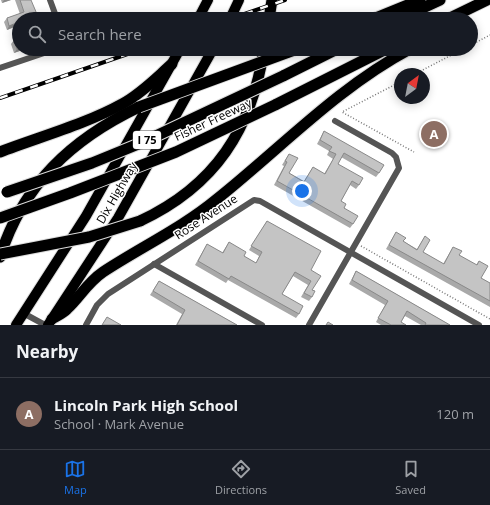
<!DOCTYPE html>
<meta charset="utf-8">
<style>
:root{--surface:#171b24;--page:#20242c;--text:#f1f3f6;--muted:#9ea1a6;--line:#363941;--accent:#1a73e8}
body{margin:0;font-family:"Open Sans",sans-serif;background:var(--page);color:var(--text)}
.compass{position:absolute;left:394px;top:68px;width:36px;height:36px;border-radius:50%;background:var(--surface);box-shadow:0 2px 10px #0003;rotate:32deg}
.you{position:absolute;left:302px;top:191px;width:14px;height:14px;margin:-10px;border:3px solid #fff;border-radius:50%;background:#1a73e8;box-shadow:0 0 0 6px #1a73e833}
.badge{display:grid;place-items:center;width:26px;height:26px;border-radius:50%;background:var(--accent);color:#fff;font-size:13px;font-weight:700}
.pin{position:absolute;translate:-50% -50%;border:2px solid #fff;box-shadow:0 1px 4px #0006}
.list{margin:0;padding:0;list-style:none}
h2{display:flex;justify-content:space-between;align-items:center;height:52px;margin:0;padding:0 16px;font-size:17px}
h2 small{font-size:13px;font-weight:400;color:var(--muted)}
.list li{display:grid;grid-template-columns:26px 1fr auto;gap:12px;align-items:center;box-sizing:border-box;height:72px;padding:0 16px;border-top:1px solid var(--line)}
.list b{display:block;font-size:15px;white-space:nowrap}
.list p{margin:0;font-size:13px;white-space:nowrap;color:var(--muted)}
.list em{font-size:13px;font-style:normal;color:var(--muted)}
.icon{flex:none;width:22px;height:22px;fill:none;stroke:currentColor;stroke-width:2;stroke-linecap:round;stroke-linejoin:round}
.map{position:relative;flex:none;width:490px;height:325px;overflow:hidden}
.search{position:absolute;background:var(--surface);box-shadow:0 2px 10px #0003;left:12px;right:12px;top:12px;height:44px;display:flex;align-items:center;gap:10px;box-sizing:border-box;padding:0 14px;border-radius:22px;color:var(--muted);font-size:15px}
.sheet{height:124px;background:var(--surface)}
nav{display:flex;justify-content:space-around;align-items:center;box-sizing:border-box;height:56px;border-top:1px solid var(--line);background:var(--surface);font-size:11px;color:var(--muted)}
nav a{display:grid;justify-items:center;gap:2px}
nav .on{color:var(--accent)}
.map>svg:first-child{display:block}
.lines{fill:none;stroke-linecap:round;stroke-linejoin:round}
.primary-casing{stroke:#dbdbdb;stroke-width:12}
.highway-casing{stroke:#dbdbdb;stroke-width:13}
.path{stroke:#777;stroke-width:1.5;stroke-dasharray:1 2;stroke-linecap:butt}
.street{stroke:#555;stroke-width:6}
.primary{stroke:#000;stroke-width:10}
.highway{stroke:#000;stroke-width:11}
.rail-casing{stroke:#000;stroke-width:4}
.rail{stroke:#fff;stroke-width:2.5;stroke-dasharray:8;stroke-linecap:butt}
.highway-bridge-casing{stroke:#dbdbdb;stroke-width:13;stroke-linecap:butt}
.highway-bridge{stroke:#000;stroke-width:11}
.wall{fill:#a9a9a9}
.shaded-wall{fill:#898989}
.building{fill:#c4c4c4;stroke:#898989}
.labels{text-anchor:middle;stroke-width:3;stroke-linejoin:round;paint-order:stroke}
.shield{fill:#fff;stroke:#4c4c4c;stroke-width:1}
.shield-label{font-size:11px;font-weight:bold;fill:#000}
.street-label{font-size:12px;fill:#000;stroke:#fff}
</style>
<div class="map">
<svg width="490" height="325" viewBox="0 0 490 325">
<rect width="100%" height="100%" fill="#fff"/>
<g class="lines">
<defs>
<g id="primary">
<polyline points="198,19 208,0"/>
<polyline points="230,19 239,0"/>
<polyline points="16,325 86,216 180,49"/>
<polyline points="48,325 118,218 213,49"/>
</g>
<g id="highway">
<polyline points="269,19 272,0"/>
<polyline points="373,19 420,0"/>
<polyline points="399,19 440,0"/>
<polyline points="448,19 487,0"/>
<polyline points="286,53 297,49"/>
<polyline points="283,76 337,49"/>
<polyline points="275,105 386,49"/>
<path d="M 0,152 C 39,137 86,124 122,104 C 141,94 156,78 172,64"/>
<path d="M 140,221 C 215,186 252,129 264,49"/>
<path d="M 0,257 C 23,184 72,139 139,107"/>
<path d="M 52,319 C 57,316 63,313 67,309 C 80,297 87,283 103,272 C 141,247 182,228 217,199 C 281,148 337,88 410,49"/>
</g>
</defs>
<use href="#primary" class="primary-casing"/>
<use href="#highway" class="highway-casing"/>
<g class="path">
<polyline points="471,45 490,35"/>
<polyline points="415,74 463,49"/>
<polyline points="400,82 342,112 414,152"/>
<polyline points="361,246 490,319"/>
</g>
<g class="street">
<polyline points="50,0 57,19"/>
<polyline points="0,68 56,49"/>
<polyline points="154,264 262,325"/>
<polyline points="23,313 45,325"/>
<polyline points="86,325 97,305 108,294 254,200 260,201 479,325"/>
<polyline points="309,325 399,168 396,157 392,153 335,121"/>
</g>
<use href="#primary" class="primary"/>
<use href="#highway" class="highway"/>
<defs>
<g id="rail">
<polyline points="230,19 285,0"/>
<polyline points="0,98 142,49"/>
</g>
</defs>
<use href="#rail" class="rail-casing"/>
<use href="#rail" class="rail"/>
<defs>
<g id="highway-bridge">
<polyline points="139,107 286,53"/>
<polyline points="7,192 92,163 141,143 283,76"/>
<polyline points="0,218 70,193 176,152 275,105"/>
<polyline points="0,254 89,237 140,221"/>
</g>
</defs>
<use href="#highway-bridge" class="highway-bridge-casing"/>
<use href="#highway-bridge" class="highway-bridge"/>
</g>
<g class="wall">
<polygon points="1,0 11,0 2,3"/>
<polygon points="15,0 31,0 19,19 19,25 7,30 4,22 7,18 20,14"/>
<polygon points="14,40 19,49 25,49 14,53 11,44"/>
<polygon points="324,131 379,173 376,177 341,157 338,164 359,185 356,189 350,185 341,201 353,224 350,228 274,185 284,166 282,165 289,154 289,173 304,181 313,167 324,174 333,159 327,155 329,151 317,144"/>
<polygon points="267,221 311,270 312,290 312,297 309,301 301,297 308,285 293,276 282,294 299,314 296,318 228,280 226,283 195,265 207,244 222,253 229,242 244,256 256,263 259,256 249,250"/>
<polygon points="396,232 403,241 417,249 425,236 423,252 443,264 453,247 459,255 476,265 479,261 481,278 490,283 490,307 386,249"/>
<polygon points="356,271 450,325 421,325 405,316 401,322 406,325 381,325 376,322 385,305 349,284"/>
<polygon points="159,281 237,325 176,325 182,314 150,295"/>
</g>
<g class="shaded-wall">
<polygon points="4,0 11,0 2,3"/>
<polygon points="19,22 19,25 7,30 9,26"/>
<polygon points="19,48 19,49 25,49 14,53 17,49"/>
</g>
<g class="building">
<polygon points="20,0 31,0 39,19 19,19 19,22 9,26 7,18 24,12"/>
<polygon points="19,39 19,48 17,49 14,40"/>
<polygon points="324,131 384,165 379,173 344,153 338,164 363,178 359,185 352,181 341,201 346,204 344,208 358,216 353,224 277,181 287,162 285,161 289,154 298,158 289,173 304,182 313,167 325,174 336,154 329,151 332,147 320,140"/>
<polygon points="267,221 321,251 311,270 321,276 312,290 315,291 312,297 304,293 311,281 295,272 282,294 303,306 299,314 231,276 229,279 198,261 207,244 223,253 229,242 246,252 244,256 256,263 262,252 251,246"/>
<polygon points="396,232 406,238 403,241 417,250 425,236 430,240 423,252 444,264 453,247 462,251 459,255 477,265 479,261 488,266 481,278 490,283 490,301 389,245"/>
<polygon points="356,271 450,325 425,325 426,323 407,311 401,322 406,325 391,325 378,318 388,301 352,280"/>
<polygon points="159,281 237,325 177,325 185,310 153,291"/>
<polygon points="107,317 121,325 102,325"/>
<polygon points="328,322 333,325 326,325"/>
</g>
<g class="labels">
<rect class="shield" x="133" y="131" width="28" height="18" rx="3"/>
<g class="shield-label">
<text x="147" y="144">I 75</text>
</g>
<g class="street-label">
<text transform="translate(213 120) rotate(-25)" y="4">Fisher Freeway</text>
<text transform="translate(117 193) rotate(-60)" y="4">Dix Highway</text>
<text transform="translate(206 217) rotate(-33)" y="4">Rose Avenue</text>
</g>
</g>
</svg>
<svg class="compass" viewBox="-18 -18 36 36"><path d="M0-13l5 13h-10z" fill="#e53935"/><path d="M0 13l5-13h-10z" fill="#9ea1a6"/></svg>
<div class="you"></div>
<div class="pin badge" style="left:434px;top:134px;background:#8d6e63">A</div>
<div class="search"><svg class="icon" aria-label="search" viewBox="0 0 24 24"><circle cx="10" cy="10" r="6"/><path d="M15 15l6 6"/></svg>Search here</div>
</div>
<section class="sheet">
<h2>Nearby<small></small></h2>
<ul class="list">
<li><span class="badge" style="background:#8d6e63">A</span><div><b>Lincoln Park High School</b><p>School · Mark Avenue</p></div><em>120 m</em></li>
</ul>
</section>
<nav>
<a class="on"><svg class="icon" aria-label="map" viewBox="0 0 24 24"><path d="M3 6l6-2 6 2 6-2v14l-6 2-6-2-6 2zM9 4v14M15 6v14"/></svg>Map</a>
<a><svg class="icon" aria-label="directions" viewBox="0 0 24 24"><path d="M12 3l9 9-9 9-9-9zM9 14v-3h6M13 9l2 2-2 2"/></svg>Directions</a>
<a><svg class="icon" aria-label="saved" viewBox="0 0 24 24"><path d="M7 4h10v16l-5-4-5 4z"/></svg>Saved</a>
</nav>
